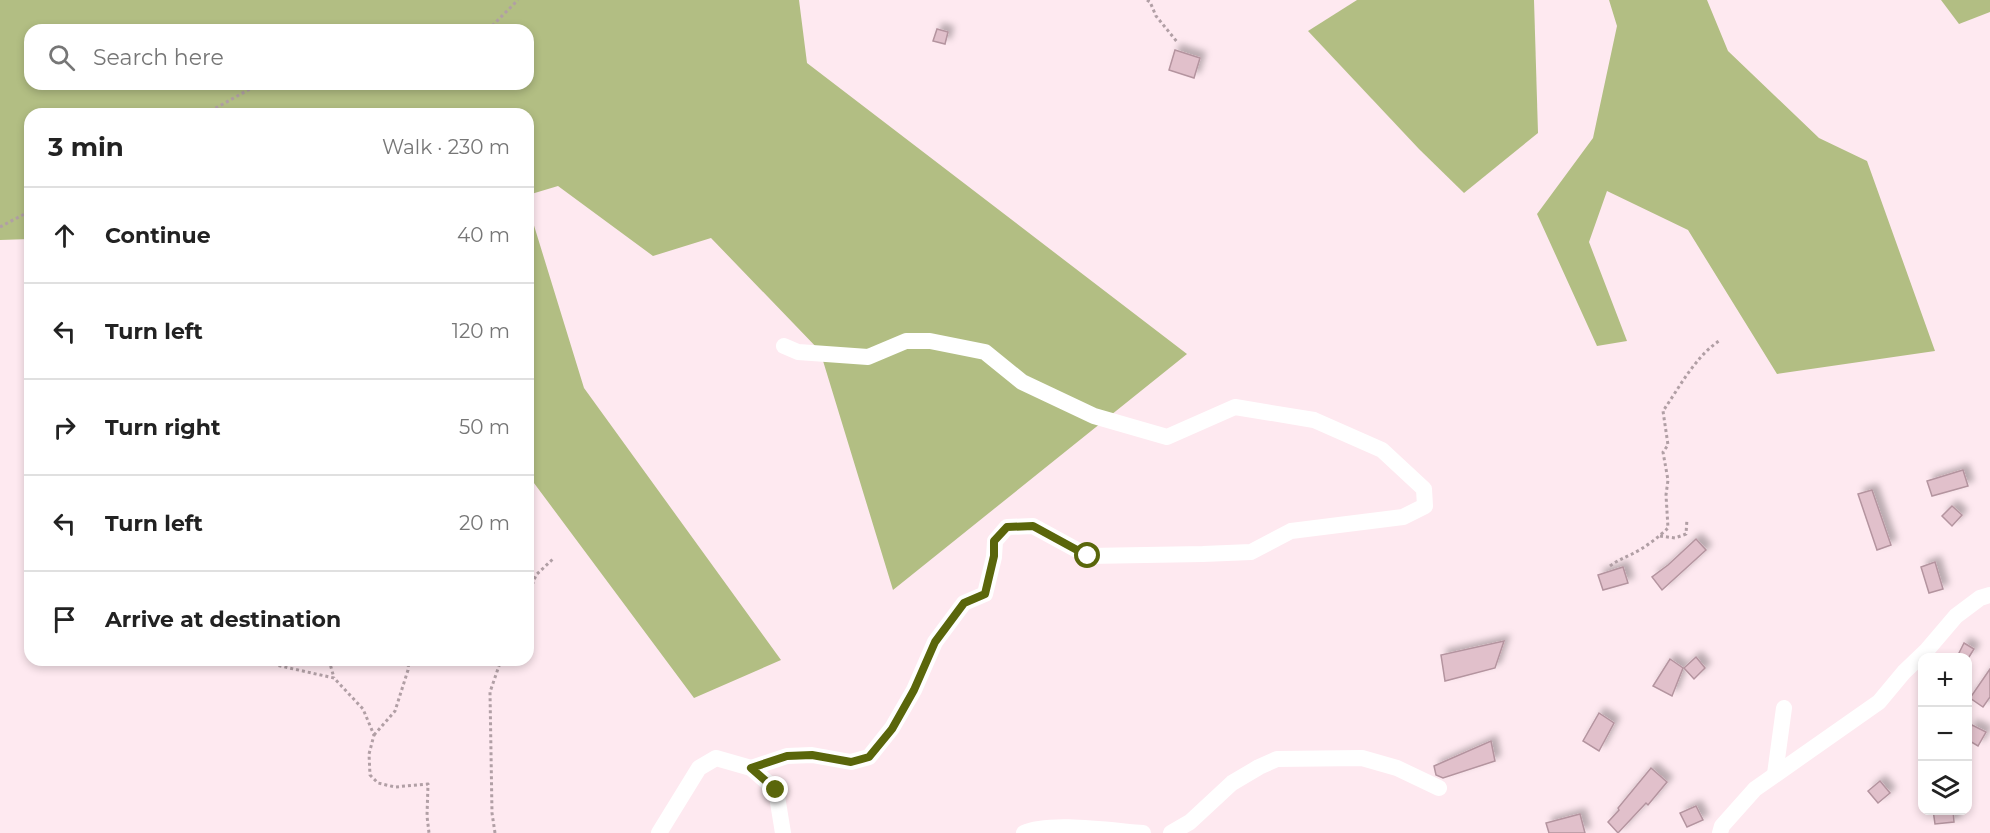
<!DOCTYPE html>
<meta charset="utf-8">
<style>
:root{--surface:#fff;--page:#f6f6f6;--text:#222;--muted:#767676;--line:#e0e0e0}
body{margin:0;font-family:Montserrat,sans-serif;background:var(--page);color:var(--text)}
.controls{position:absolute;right:18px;bottom:18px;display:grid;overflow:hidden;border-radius:12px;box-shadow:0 3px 9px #0003}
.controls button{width:54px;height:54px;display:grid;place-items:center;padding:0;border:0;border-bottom:2px solid var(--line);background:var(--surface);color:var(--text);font:30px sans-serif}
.stop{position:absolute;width:18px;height:18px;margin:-14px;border:4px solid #5a660b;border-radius:50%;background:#fff}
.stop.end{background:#5a660b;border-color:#fff;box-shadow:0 2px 6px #0008}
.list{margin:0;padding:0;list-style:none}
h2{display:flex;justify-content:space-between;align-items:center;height:78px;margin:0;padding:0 24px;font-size:26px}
h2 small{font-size:20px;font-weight:400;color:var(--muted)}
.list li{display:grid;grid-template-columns:39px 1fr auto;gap:18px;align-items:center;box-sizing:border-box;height:96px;padding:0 24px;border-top:2px solid var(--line)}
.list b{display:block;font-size:22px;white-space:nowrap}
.list em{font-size:20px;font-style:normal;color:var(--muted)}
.icon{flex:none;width:33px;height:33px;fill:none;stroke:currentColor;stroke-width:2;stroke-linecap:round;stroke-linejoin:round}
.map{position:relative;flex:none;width:1990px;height:833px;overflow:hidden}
.search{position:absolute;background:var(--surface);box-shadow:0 3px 9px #0003;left:24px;top:24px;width:510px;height:66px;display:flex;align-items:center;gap:15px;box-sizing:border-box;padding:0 21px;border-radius:18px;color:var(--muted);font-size:22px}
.panel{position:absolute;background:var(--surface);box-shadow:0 3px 9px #0003;left:24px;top:108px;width:510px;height:558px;border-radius:18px}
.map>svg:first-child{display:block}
.forest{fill:#b2be83;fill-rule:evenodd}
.building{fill:#e1c0cb;stroke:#b4949f;stroke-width:1.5;filter:url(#shadow)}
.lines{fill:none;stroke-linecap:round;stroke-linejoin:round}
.path{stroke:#b19fa5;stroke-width:3;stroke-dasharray:3 3;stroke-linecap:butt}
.minor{stroke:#fff;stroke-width:16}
.route{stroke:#5a660b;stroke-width:8}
</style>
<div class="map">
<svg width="1990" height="833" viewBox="0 0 1990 833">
<defs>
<filter id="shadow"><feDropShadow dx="5.5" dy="-5.5" stdDeviation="3" flood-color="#0004"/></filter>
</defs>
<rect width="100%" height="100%" fill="#fee9f0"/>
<g class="forest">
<path d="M 0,0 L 799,0 L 807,63 L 1187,354 L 893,590 L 820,351 L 711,238 L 653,256 L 558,186 L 528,195 L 528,114 L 30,114 L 30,239 L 0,240 ZM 30,30 L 528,30 L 528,84 L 30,84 Z"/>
<polygon points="1357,0 1534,0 1538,133 1464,193 1419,149 1308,31"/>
<polygon points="1609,0 1707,0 1728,51 1819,138 1867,161 1935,351 1777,374 1688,230 1607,191 1589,242 1627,341 1597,346 1537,214 1593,138 1617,26"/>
<polygon points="1941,0 1990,0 1990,12 1959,24"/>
<polygon points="528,206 584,388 781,660 694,698 528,475"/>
</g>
<g class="building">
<polygon points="937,29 948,32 945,44 933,41"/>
<polygon points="1175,50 1200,58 1194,78 1169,70"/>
<polygon points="1963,470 1968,486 1932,496 1927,481"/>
<polygon points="1872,490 1891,545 1877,550 1858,494"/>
<polygon points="1952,506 1962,515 1952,526 1942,516"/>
<polygon points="1696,539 1706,550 1662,590 1652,577 1668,565"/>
<polygon points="1935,562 1943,589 1929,593 1921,567"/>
<polygon points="1623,567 1628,583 1603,590 1598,575"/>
<polygon points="1504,641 1495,668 1445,681 1441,655"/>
<polygon points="1964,643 1974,649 1969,657 1957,657"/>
<polygon points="1696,657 1705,668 1694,679 1684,668"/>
<polygon points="1670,659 1683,668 1672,696 1653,686"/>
<polygon points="1990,669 1990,697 1983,707 1970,698"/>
<polygon points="1599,713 1614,723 1599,751 1583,741"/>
<polygon points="1972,725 1986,732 1978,746 1968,740 1968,733"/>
<polygon points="1491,741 1495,761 1443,778 1436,775 1434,766"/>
<polygon points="1651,768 1667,782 1648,805 1646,803 1618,833 1608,822 1619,810 1618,808"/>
<polygon points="1880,781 1890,793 1878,803 1868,791"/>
<polygon points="1696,806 1703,820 1687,827 1680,813"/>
<polygon points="1933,810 1953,810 1954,822 1935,824"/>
<polygon points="1580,814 1585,833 1549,833 1546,823"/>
</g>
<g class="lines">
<g class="path">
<polyline points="1147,0 1150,2 1156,16 1178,43"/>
<polyline points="488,30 518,0"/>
<polyline points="205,114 259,84"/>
<polyline points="0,227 30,211"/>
<polyline points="1660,536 1675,538 1686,534 1687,519"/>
<path d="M 1610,566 C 1618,560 1624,558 1632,554 C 1643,549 1659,537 1668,528 L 1666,495 L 1668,480 L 1663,452 L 1668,445 L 1663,411 C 1679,388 1695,357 1719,341"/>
<polyline points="528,596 536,575 554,558"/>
<polyline points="268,660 276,665 334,678 363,709 374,735 369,754 370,775 378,783 395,787 428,784 427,816 429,833"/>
<polyline points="329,660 334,678"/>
<polyline points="374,735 395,711 408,670 409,660"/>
<polyline points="495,833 492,813 490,692 501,660"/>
</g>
<g class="minor">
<polyline points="751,768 787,756 812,755 851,762 869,757 892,728 914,690 935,642 964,603 985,594 994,557 995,541 1007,527 1033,526 1088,556 1203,554 1251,552 1291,531 1403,517 1425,506 1424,489 1382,450 1314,420 1235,407 1167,437 1094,416 1022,382 985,352 930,341 906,341 868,357 798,352 784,346"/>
<polyline points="1775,774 1784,708"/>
<polyline points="659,833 699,768 716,758 751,768 776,790 783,833"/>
<path d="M 1024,833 C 1049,821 1114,831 1143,833"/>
<polyline points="1171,833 1190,822 1232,783 1259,767 1277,759 1362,758 1397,768 1439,788"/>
<polyline points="1720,833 1722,826 1755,789 1879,702 1904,672 1927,650 1956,616 1980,598 1990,595"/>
</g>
</g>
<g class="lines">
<polyline class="route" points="776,790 751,768 787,756 812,755 851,762 869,757 892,729 914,690 935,642 964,603 985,594 994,556 994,541 1007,527 1033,526 1088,556"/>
</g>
</svg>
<div class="controls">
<button>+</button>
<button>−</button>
<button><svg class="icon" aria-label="layers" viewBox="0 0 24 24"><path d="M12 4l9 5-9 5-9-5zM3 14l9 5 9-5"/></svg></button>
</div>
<div class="stop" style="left:1088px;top:556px"></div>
<div class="stop end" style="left:776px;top:790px"></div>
<div class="search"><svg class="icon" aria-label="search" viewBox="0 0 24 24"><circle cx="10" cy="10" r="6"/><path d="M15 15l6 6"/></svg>Search here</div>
<section class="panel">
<h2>3 min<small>Walk · 230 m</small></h2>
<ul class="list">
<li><svg class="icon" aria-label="ahead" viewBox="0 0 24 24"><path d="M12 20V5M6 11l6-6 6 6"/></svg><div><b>Continue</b></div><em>40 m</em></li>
<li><svg class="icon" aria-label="left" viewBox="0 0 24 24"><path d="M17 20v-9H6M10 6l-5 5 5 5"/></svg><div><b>Turn left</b></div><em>120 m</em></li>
<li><svg class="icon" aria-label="right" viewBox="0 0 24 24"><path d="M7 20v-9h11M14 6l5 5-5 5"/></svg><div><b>Turn right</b></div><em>50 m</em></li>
<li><svg class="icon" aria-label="left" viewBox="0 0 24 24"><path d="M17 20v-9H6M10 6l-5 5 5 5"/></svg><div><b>Turn left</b></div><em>20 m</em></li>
<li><svg class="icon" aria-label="arrive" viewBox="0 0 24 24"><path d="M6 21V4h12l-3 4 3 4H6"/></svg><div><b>Arrive at destination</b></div></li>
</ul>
</section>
</div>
